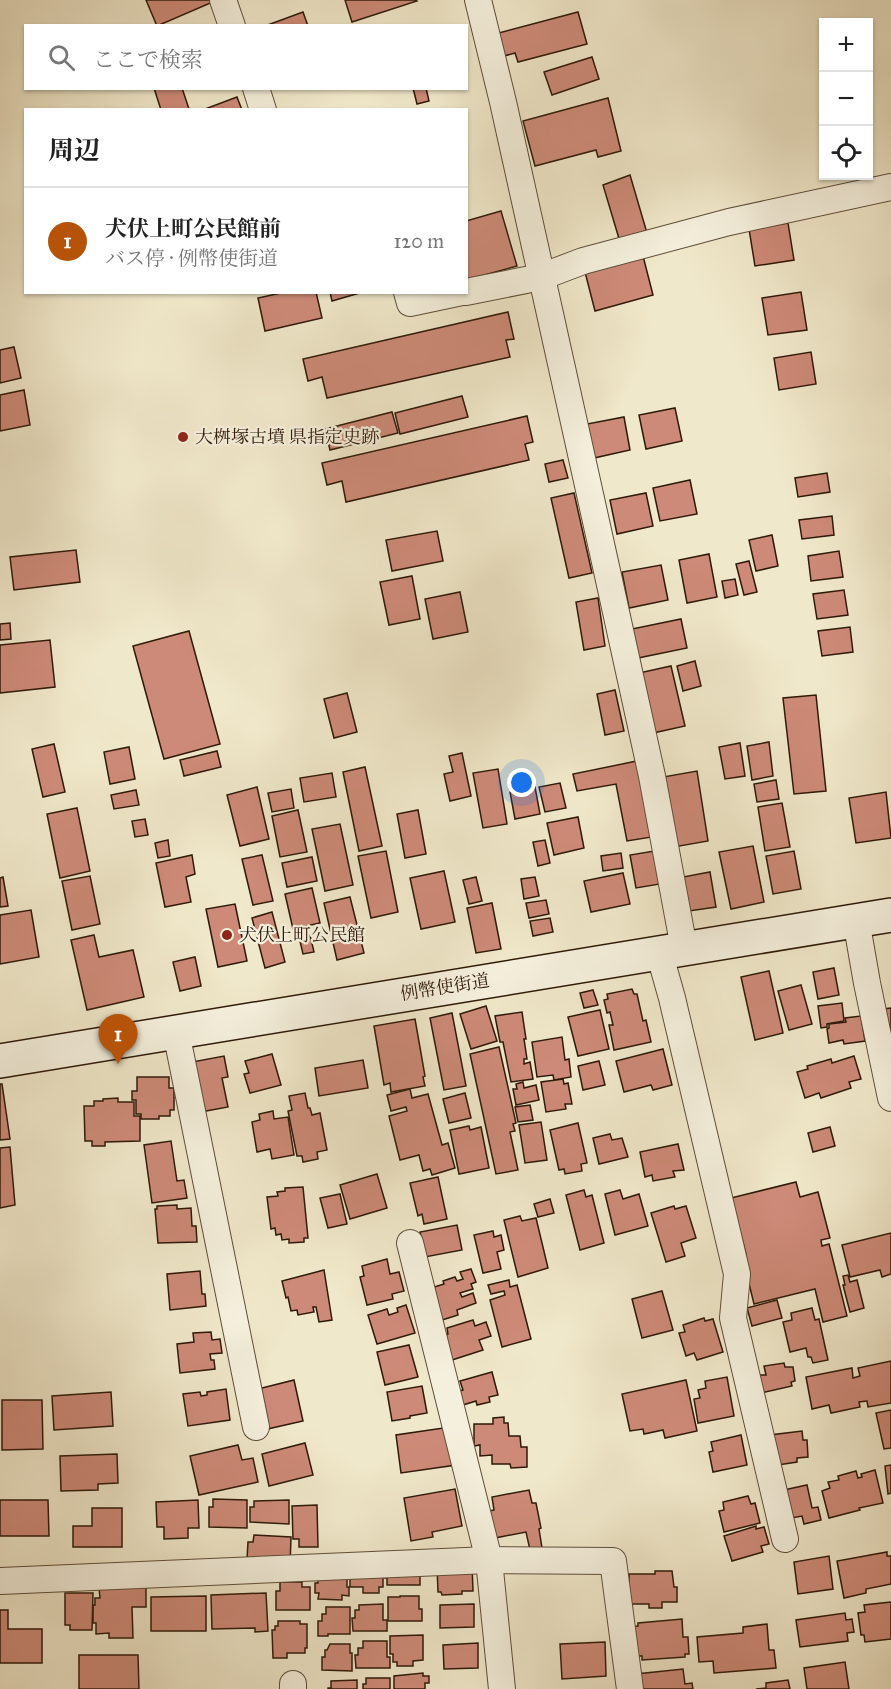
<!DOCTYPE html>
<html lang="ja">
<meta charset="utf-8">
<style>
:root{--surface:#fff;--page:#f2f2f2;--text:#222;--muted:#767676;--line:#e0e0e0;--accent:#b45309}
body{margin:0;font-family:"IM FELL Great Primer","Noto Serif JP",serif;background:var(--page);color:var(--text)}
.controls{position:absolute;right:18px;top:18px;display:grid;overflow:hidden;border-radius:0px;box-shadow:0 2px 4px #0004}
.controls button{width:54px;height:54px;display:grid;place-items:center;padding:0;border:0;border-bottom:2px solid var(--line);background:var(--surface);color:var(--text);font:30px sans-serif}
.you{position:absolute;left:522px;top:783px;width:21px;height:21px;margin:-15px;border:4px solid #fff;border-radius:50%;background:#1a73e8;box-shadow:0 0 0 9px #1a73e833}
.badge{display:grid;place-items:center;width:39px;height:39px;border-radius:50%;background:var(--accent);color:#fff;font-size:20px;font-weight:700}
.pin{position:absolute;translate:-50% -50px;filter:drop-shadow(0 2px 3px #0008)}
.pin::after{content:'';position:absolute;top:32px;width:21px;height:18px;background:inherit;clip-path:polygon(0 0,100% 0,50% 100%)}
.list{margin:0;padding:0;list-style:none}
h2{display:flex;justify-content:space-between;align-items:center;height:78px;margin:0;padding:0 24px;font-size:26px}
h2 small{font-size:20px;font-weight:400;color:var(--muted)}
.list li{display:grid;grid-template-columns:39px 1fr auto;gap:18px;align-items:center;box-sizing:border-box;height:108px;padding:0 24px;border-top:2px solid var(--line)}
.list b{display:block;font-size:22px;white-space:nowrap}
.list p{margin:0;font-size:20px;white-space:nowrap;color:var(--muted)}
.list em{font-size:20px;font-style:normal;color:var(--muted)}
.icon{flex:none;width:33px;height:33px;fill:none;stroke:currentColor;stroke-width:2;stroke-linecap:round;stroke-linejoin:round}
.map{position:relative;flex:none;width:891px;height:1689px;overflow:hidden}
.search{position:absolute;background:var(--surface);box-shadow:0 2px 4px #0004;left:24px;top:24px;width:444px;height:66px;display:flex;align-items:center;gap:15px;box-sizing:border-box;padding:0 21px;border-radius:0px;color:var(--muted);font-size:22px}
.panel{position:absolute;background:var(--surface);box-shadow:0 2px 4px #0004;left:24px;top:108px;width:444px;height:186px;border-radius:0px}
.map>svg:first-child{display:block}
.building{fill:#cd8a78;stroke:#2e1908;stroke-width:1.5}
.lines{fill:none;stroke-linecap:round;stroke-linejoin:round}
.minor-casing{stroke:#5e4d38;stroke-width:28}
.secondary-casing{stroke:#2e1908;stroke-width:36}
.minor{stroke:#f5f0dd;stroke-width:26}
.secondary{stroke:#f5f0dd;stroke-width:33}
.poi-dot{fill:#8f2418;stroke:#f5f0dd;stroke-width:2}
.labels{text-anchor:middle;stroke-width:4.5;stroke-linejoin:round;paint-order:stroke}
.poi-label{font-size:18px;fill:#2e1908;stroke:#f5f0dd;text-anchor:start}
.street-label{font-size:18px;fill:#2e1908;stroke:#f5f0dd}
</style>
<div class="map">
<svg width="891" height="1689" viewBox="0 0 891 1689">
<rect width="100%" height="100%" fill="#f0e8ca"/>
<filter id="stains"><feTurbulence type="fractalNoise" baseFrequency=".00333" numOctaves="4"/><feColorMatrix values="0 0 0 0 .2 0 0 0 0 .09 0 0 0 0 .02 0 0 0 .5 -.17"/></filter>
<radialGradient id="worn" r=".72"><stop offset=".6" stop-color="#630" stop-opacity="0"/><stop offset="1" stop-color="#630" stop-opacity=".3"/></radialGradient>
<g class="building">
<polygon points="146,0 214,0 215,1 157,26"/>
<polygon points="345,0 416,0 417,1 352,22"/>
<polygon points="303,12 308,26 265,26"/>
<polygon points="578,12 587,44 518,62 515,53 497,58 491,35"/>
<polygon points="592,57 599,79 552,95 544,72"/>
<polygon points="154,88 182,88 189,109 161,110"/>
<polygon points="413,88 426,88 429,101 417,104"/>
<polygon points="237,97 242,110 205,110 205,109"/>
<polygon points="608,98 621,151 598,157 596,150 535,166 523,121"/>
<polygon points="630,175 647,233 620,242 603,185"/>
<polygon points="501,211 517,266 466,280 466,221"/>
<polygon points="788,223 794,260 755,266 749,229"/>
<polygon points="643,256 653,295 595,311 585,272"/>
<polygon points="285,292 316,292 322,318 265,331 258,298"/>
<polygon points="330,292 363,292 332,301"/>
<polygon points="801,292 807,330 768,335 762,298"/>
<polygon points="508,312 514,339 506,340 510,357 327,398 322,377 308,381 303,359"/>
<polygon points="14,347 21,378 0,383 0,350"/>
<polygon points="811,352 816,384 779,390 774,358"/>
<polygon points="24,390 30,425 0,431 0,395"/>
<polygon points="462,396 468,417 400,434 395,413"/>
<polygon points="675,408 682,441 646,449 639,415"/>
<polygon points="392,412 398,433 330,450 325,429"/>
<polygon points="527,416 533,442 525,444 529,460 346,502 342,481 327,485 322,463"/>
<polygon points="624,417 630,450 594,458 587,424"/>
<polygon points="563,460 568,478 549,482 545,464"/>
<polygon points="827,473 830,492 798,497 795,478"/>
<polygon points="690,480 697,514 660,521 653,488"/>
<polygon points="574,493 592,573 569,578 551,498"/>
<polygon points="646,493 653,526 617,534 610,500"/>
<polygon points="832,516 834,535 802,539 799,520"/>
<polygon points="437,531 443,561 392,571 386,540"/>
<polygon points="772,535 778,566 756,571 749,540"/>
<polygon points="76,550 80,582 14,590 10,557"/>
<polygon points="839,551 843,577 811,581 808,556"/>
<polygon points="709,554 717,597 687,603 679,560"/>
<polygon points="749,561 757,592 744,595 736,564"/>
<polygon points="661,565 668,600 629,608 622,572"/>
<polygon points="412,576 420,619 389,625 380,582"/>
<polygon points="735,579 738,595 725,598 722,581"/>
<polygon points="844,590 848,615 817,619 813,594"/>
<polygon points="460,592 468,632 433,639 425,599"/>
<polygon points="598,598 605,646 584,650 576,602"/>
<polygon points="681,619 687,648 633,659 627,630"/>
<polygon points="10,623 11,639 0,640 0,624"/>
<polygon points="850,627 853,652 822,656 818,631"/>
<polygon points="189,631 220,744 164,759 133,646"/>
<polygon points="50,640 55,687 0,693 0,645"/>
<polygon points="695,661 701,686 683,691 677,666"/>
<polygon points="671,666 685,726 653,733 639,673"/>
<polygon points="615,690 624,731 605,735 597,694"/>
<polygon points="347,693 357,732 334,738 324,699"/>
<polygon points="816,695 826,791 794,794 783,698"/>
<polygon points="769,742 773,776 752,780 747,746"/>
<polygon points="740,743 745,776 725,779 719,747"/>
<polygon points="54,744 65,792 43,797 32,749"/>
<polygon points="129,747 135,779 110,784 104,752"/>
<polygon points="217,751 221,767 184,776 180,760"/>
<polygon points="462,753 471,796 450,801 444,774 453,772 449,756"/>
<polygon points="637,761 652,837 627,841 616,784 577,791 573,774"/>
<polygon points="365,767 382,846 359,851 343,772"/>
<polygon points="498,769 507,824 483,828 473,773"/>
<polygon points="697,771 708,841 674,847 663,777"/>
<polygon points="332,773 336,797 304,802 300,778"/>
<polygon points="776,780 779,799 757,802 754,784"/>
<polygon points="560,783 566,808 545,812 539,787"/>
<polygon points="257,787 269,839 240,846 227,795"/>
<polygon points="535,787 540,814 515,819 510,792"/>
<polygon points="291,789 294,808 272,812 268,793"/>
<polygon points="136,790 139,805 114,809 111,795"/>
<polygon points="886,792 891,838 856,843 849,798"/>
<polygon points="782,803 790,847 765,851 758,807"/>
<polygon points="77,808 90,871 60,878 47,814"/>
<polygon points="298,810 307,852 280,857 272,816"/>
<polygon points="418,810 426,854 405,858 397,814"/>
<polygon points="578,817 584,848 554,855 547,823"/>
<polygon points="145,819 148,835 135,837 132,821"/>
<polygon points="340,824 353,885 325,891 312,829"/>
<polygon points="168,840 170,856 158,858 155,843"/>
<polygon points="545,840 550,863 538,866 533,842"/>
<polygon points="753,846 764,902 731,909 719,852"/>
<polygon points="386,851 398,912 371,918 358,856"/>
<polygon points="654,851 660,884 636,888 630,855"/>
<polygon points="794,851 801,889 773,894 766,856"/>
<polygon points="621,853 623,868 603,871 601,856"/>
<polygon points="192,855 195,874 186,877 191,902 165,907 156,863"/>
<polygon points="262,855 273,901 253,905 242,859"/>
<polygon points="312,857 317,881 287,887 282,863"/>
<polygon points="444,871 455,922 421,929 410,878"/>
<polygon points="710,872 716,907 689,911 683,877"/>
<polygon points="623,873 630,904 591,912 584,881"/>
<polygon points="90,876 100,924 72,930 62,881"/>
<polygon points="3,877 8,906 0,907 0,878"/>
<polygon points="476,877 482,901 469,904 463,880"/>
<polygon points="535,877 539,896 524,899 521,879"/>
<polygon points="312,888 320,923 293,929 285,894"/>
<polygon points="350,897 364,953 337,960 324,903"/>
<polygon points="546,900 549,914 529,918 526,903"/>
<polygon points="492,903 501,949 476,953 467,908"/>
<polygon points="235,904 247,961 218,967 206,909"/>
<polygon points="31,910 39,957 0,964 0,915"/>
<polygon points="272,912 285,962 265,968 252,918"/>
<polygon points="550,918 553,932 533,936 530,921"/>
<polygon points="94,935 99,957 133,950 144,997 87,1010 71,940"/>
<polygon points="310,935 314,952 303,954 299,937"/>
<polygon points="195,957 201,986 180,991 173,962"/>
<polygon points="834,968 839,995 818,999 813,972"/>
<polygon points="769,971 783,1033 755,1040 741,977"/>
<polygon points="801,985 812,1024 789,1030 778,991"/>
<polygon points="632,989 634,994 637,994 643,1021 646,1020 651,1042 614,1050 609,1025 613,1025 610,1012 607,1013 604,1000 608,999 607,994"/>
<polygon points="593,990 598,1005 584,1008 580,993"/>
<polygon points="842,1003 844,1021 827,1024 827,1027 821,1028 818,1006"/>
<polygon points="486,1006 497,1041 471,1049 460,1014"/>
<polygon points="891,1008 891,1052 883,1009"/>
<polygon points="600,1010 609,1049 578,1056 568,1017"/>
<polygon points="522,1012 526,1039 524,1039 527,1059 524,1059 524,1064 530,1062 533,1079 511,1082 503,1042 500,1042 495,1016"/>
<polygon points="452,1013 466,1086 444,1090 430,1018"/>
<polygon points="861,1016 865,1041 844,1044 843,1040 829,1043 827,1029 829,1028 829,1024 846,1022 845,1018"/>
<polygon points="415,1019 425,1076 423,1077 425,1086 391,1092 390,1083 384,1085 374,1026"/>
<polygon points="562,1037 565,1060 569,1059 571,1077 554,1080 553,1075 537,1077 532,1042"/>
<polygon points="499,1047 516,1123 513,1124 515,1131 510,1132 518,1170 496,1174 470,1054"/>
<polygon points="663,1049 672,1085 653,1090 651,1085 624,1092 616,1061"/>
<polygon points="272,1054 281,1085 250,1093 244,1074 249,1073 245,1061"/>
<polygon points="224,1056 228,1077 222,1078 228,1107 195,1113 192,1062"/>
<polygon points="854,1056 861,1079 849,1082 851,1088 821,1098 819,1093 805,1098 797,1072 808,1069 807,1066 831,1059 832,1063"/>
<polygon points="363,1060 368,1088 319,1096 315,1068"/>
<polygon points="599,1061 605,1085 583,1090 578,1066"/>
<polygon points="137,1077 169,1077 169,1088 174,1088 174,1110 170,1110 170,1116 159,1116 159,1119 141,1119 141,1114 136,1114 136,1100 132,1100 132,1091 137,1091"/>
<polygon points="563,1079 564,1084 568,1083 572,1104 565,1104 566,1109 546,1112 541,1082"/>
<polygon points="523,1082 524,1088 536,1085 539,1100 516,1105 513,1089 517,1089 516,1084"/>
<polygon points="0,1084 2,1084 10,1139 0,1140"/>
<polygon points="410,1089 412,1098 428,1094 442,1145 448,1143 455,1168 432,1175 430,1169 423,1171 419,1155 400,1160 389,1116 407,1111 406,1107 391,1111 387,1095"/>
<polygon points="305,1093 308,1108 310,1108 312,1115 320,1113 327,1150 317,1152 318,1159 303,1162 302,1156 297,1156 288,1111 292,1110 289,1096"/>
<polygon points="465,1093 471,1118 449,1123 443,1099"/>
<polygon points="118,1098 118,1102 134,1102 134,1116 140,1116 140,1141 105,1142 105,1146 92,1146 92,1141 85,1141 84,1106 94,1106 94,1101 103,1101 103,1099"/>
<polygon points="530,1105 533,1120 518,1122 515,1107"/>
<polygon points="273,1111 274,1119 288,1117 294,1155 272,1159 270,1149 257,1152 252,1122 260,1120 259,1114"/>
<polygon points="541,1122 547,1160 525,1163 519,1125"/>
<polygon points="578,1123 587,1163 581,1164 582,1171 565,1174 564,1169 559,1170 550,1130"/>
<polygon points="469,1126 470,1130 481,1127 489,1168 459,1174 450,1130"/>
<polygon points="830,1127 835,1146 813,1152 808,1133"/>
<polygon points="610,1134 612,1140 622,1138 628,1157 599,1164 593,1138"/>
<polygon points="171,1141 177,1181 184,1180 187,1198 152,1203 144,1145"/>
<polygon points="678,1144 684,1170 673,1171 675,1177 653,1181 652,1175 645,1177 640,1152"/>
<polygon points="10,1147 15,1205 0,1208 0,1148"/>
<polygon points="377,1174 387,1208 350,1219 340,1185"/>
<polygon points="438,1177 447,1219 424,1224 422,1214 418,1216 410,1183"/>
<polygon points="796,1182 800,1197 818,1192 830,1238 821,1240 822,1246 829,1244 847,1316 823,1322 815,1289 754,1304 742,1255 746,1254 731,1198"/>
<polygon points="303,1187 308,1238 304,1238 304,1242 289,1243 289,1239 282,1240 281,1234 276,1235 275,1228 271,1229 267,1197 278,1196 277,1192 285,1191 285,1188"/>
<polygon points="584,1190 586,1197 592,1195 604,1243 580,1250 566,1195"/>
<polygon points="620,1190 623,1199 639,1194 648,1226 615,1235 605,1194"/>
<polygon points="340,1194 347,1224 328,1228 320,1198"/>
<polygon points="550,1199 554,1213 538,1217 534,1204"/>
<polygon points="177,1205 177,1209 191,1208 192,1226 196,1226 197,1242 158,1243 155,1209 157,1209 157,1206"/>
<polygon points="674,1206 675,1209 686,1206 696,1238 681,1243 685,1256 666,1262 651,1213"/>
<polygon points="520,1216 522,1221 536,1218 548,1268 518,1277 504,1220"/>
<polygon points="457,1225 462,1250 425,1257 420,1232"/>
<polygon points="493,1231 494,1237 501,1235 504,1250 497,1252 501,1269 483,1273 474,1235"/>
<polygon points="891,1233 891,1274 882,1277 880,1270 850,1277 842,1245"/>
<polygon points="387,1259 390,1274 399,1272 404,1291 392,1294 393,1299 367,1305 360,1277 364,1276 362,1266"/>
<polygon points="471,1269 476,1282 471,1284 473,1289 460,1293 462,1297 473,1293 476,1303 457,1310 458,1315 442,1320 431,1288 444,1284 443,1281 455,1277 457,1281 463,1279 460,1272"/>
<polygon points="324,1270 332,1320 319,1322 316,1307 313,1307 314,1312 298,1315 297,1310 291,1311 288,1297 286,1298 282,1281"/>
<polygon points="200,1271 202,1294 205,1294 206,1306 170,1310 167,1274"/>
<polygon points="848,1275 850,1282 857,1280 864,1308 850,1312 843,1285 845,1285 843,1276"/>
<polygon points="509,1280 510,1287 517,1285 531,1339 502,1347 490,1300 505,1295 504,1291 491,1294 488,1285"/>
<polygon points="662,1291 673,1330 642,1338 632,1299"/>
<polygon points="777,1300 782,1318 752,1326 747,1308"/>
<polygon points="406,1305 415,1333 377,1344 368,1315 387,1309 389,1315 398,1312 397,1308"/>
<polygon points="812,1308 815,1320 819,1319 828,1360 813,1363 811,1357 808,1357 806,1348 790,1352 783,1322 792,1320 791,1313"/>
<polygon points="704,1318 705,1321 713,1319 723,1352 697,1360 694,1353 686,1356 679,1333 685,1332 683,1325"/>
<polygon points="473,1320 475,1326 486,1322 491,1336 479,1340 483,1350 452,1360 444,1336 448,1334 447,1328"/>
<polygon points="211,1332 212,1340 220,1339 222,1353 210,1354 211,1360 214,1360 215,1369 180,1373 177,1344 194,1342 193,1333"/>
<polygon points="409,1345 418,1377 385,1385 377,1352"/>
<polygon points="891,1361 891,1403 868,1407 867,1401 859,1402 860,1407 831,1413 829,1405 812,1409 806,1377 852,1368 853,1378 860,1376 858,1368"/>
<polygon points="784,1363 785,1367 793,1367 795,1381 791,1382 792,1386 761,1393 759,1375 766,1375 764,1366"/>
<polygon points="492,1372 498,1395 489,1397 490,1402 477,1405 476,1401 463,1405 459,1391 463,1390 460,1381"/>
<polygon points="727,1377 734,1416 698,1423 694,1399 700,1398 698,1390 706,1388 705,1381"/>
<polygon points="294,1380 303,1421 263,1430 254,1390"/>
<polygon points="686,1380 697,1431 665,1438 663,1430 644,1434 643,1429 630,1431 622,1394"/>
<polygon points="422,1386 427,1413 410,1416 410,1418 392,1421 387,1392"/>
<polygon points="226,1389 230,1420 188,1426 183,1394 200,1392 201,1396 207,1395 207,1392"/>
<polygon points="111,1392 113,1426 54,1430 52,1396"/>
<polygon points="2,1400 42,1400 43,1449 2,1450"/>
<polygon points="891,1410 891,1448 884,1449 876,1413"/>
<polygon points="504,1417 504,1423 508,1423 509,1436 520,1436 521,1447 527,1447 527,1467 511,1468 510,1464 492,1464 492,1455 480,1456 480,1445 474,1446 474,1424 493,1424 493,1418"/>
<polygon points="450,1427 456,1465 401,1473 396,1435"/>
<polygon points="802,1431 803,1440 807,1440 808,1457 797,1458 797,1462 778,1465 770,1435"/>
<polygon points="741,1435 747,1465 713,1472 709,1452 713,1451 711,1442"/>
<polygon points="305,1443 313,1475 269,1486 262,1454"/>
<polygon points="238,1445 242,1460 253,1458 258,1482 199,1495 190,1456"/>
<polygon points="117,1454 118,1483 98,1484 98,1490 61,1491 60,1456"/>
<polygon points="891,1465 891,1493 888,1494 885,1466"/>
<polygon points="875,1470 883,1503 859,1508 860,1510 829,1518 822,1491 830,1488 828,1482 839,1480 838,1476 856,1471 858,1478 862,1477 861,1474"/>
<polygon points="807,1485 812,1508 818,1507 821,1520 804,1524 802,1516 786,1519 779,1491"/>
<polygon points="455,1489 462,1526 432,1532 433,1537 411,1541 404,1498"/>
<polygon points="529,1490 532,1503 536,1503 541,1528 539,1529 542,1548 530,1550 526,1532 495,1538 489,1511 494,1510 492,1497"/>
<polygon points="748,1496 751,1504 755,1503 760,1523 724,1532 719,1511 724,1510 723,1502"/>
<polygon points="213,1499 247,1500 247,1528 209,1527 209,1507 213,1507"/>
<polygon points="0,1500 48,1500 49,1536 0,1536"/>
<polygon points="198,1500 199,1528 188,1528 188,1538 164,1539 164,1527 157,1527 156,1502"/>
<polygon points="289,1500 289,1524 250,1522 250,1507 254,1507 254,1501"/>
<polygon points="317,1505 318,1547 299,1547 299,1539 293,1539 292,1506"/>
<polygon points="92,1508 122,1508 122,1547 73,1547 73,1526 92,1526"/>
<polygon points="756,1526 756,1529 764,1527 769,1544 761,1546 763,1552 732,1561 724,1536"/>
<polygon points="254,1535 291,1537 290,1566 247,1559 248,1542 253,1542"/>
<polygon points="887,1552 887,1556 891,1556 891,1584 866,1589 866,1593 844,1598 837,1561"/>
<polygon points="829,1556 833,1589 798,1594 794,1562"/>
<polygon points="385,1561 420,1570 420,1585 387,1585 387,1578 385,1578"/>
<polygon points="472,1565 473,1591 462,1591 462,1594 442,1595 441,1592 438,1592 437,1566"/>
<polygon points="347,1569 347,1587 349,1587 349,1596 342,1595 342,1600 318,1599 319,1593 315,1593 315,1583 318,1583 318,1574"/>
<polygon points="655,1571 672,1571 674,1587 677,1587 677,1602 662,1602 662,1608 649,1608 649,1604 629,1604 629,1574 655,1574"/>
<polygon points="350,1577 383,1577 383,1587 379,1587 379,1593 363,1593 363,1587 350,1587"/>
<polygon points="280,1582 302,1582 302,1587 310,1587 310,1610 276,1610 276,1591 280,1591"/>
<polygon points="146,1587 146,1607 132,1607 133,1638 109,1638 109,1633 96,1634 96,1623 93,1623 93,1605 95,1605 95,1598 100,1598 99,1588"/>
<polygon points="65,1593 93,1593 92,1630 70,1630 70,1625 65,1625"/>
<polygon points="266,1593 268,1631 255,1632 255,1628 212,1629 211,1595"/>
<polygon points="206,1596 206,1631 151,1631 151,1597"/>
<polygon points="400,1596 419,1596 419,1609 422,1609 422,1621 388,1621 388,1597 400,1597"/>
<polygon points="891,1602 891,1639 865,1642 864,1635 861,1635 858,1613 865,1612 864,1605"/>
<polygon points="383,1604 383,1620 387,1620 387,1631 353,1631 352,1618 355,1618 355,1610 359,1610 359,1605"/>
<polygon points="474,1604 474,1627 440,1628 440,1605"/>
<polygon points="326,1607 350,1607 350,1634 328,1634 328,1636 318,1636 318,1621 322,1621 322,1614 326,1614"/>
<polygon points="0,1610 8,1610 8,1629 42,1629 42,1663 0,1663"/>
<polygon points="845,1613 846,1620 852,1619 854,1632 847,1633 848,1641 800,1647 796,1620"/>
<polygon points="682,1619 683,1637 688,1637 689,1654 685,1654 685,1657 642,1660 642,1656 634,1656 629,1627 638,1626 638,1623"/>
<polygon points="278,1621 300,1621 300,1624 307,1624 307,1648 305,1648 305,1653 287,1653 287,1658 273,1658 272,1630 275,1630 275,1626 278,1626"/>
<polygon points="767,1624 769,1650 774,1650 776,1668 714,1673 713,1661 699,1662 697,1637 743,1633 743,1627"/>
<polygon points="423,1635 423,1660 413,1661 413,1666 397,1666 397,1662 393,1662 393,1654 390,1654 390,1636"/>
<polygon points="363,1641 387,1641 387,1657 390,1657 390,1668 356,1668 355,1655 358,1655 358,1648 363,1648"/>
<polygon points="605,1642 606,1676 562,1679 560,1644"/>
<polygon points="478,1643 478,1668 444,1669 443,1645"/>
<polygon points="330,1644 350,1644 350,1653 352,1653 352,1671 322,1670 322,1657 325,1657 325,1650 327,1650"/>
<polygon points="79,1655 138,1655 139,1689 79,1689"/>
<polygon points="845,1662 849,1689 807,1689 804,1668"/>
<polygon points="683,1669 685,1684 692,1683 693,1689 638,1689 636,1674"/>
<polygon points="423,1673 423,1676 429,1676 429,1683 425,1683 425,1689 394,1689 394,1676"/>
<polygon points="366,1678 390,1678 390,1689 363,1689 363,1684 366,1684"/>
<polygon points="357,1680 357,1689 328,1689 328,1688 331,1688 331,1681"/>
<polygon points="788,1680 790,1689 756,1689 766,1688 766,1683"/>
</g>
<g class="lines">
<defs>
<g id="minor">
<polyline points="223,0 232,26"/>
<polyline points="478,0 503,102 607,571 652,776 684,948"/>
<polyline points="256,88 263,110"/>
<polyline points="407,292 410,303 462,292"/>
<polyline points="466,292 541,277 583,261 729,222 891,187"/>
<polyline points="856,920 867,983 891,1098"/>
<polyline points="659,952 672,998 737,1274 733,1318 785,1539"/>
<polyline points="176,1032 256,1427"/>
<polyline points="410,1243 489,1560 502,1689"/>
<polyline points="0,1581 489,1560 613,1561 630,1689"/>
<polyline points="293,1689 293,1684"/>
</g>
<polyline id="secondary" points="0,1061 891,915"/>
</defs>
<use href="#minor" class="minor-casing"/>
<use href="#secondary" class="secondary-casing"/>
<use href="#minor" class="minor"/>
<use href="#secondary" class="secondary"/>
</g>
<g class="poi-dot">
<circle cx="183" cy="437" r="6"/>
<circle cx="227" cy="935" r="6"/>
</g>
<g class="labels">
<g class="poi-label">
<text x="195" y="443">大桝塚古墳 県指定史跡</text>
<text x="239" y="941">犬伏上町公民館</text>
</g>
<g class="street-label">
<text transform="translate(445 987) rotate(-9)" y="6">例幣使街道</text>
</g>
</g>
<rect width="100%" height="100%" filter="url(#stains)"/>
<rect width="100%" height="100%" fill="url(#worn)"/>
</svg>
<div class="controls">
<button>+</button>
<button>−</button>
<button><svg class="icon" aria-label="locate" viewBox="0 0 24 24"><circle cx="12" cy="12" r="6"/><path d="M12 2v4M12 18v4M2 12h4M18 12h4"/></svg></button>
</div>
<div class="you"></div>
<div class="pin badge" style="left:118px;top:1064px">1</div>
<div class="search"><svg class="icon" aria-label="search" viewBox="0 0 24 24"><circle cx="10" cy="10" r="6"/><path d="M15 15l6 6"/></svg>ここで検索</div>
<section class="panel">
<h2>周辺<small></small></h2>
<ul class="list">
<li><span class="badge">1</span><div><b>犬伏上町公民館前</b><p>バス停 · 例幣使街道</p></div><em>120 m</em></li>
</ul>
</section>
</div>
